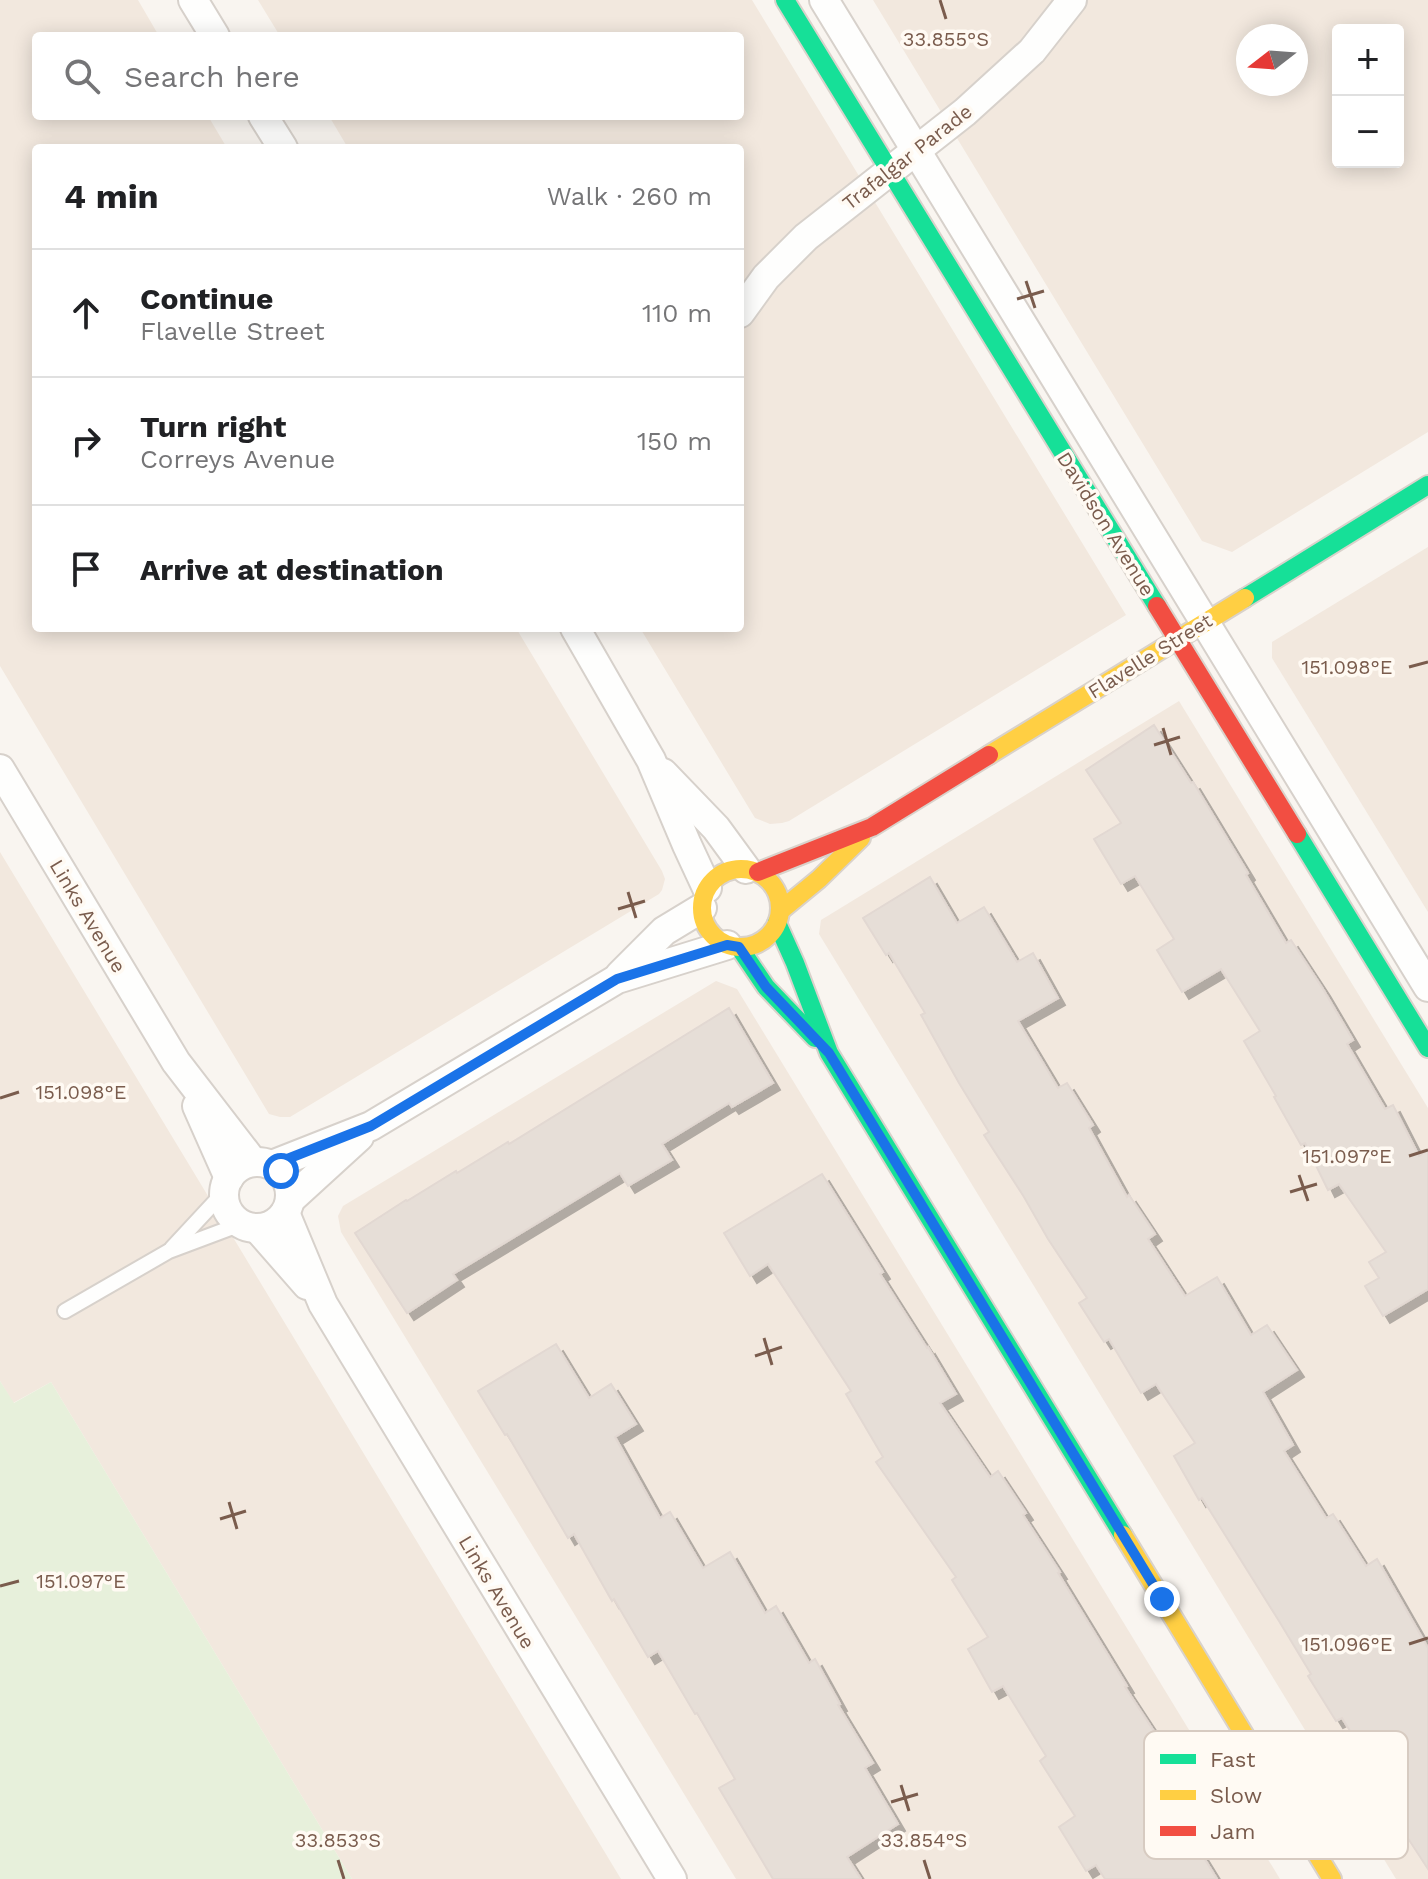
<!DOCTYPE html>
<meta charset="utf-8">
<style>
:root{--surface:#fff;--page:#f2f2f2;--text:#202124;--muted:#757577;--line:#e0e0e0}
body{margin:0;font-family:"Work Sans",sans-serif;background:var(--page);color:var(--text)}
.controls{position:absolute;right:24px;top:24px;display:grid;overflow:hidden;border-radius:8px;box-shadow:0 4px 20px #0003}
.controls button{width:72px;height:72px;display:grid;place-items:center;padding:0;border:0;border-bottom:2px solid var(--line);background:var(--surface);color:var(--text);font:40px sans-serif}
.compass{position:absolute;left:1236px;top:24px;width:72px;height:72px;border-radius:50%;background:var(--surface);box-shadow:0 4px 20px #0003;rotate:253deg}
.stop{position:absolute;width:24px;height:24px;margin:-18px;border:6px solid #1a73e8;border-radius:50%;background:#fff}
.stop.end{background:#1a73e8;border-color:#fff;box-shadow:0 2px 8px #0008}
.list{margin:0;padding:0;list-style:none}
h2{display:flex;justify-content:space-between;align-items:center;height:104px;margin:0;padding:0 32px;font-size:34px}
h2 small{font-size:26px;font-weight:400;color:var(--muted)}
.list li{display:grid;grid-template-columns:52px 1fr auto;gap:24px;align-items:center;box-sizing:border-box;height:128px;padding:0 32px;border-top:2px solid var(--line)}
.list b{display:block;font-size:30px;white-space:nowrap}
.list p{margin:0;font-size:26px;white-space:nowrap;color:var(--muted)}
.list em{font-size:26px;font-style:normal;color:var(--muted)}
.icon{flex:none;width:44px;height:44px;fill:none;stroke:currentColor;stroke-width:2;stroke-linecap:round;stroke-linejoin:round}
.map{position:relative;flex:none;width:1428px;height:1879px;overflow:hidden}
.search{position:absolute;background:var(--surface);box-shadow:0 4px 20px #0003;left:32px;top:32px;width:712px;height:88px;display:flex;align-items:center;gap:20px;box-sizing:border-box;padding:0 28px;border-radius:8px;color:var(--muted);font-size:30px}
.panel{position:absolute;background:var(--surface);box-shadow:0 4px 20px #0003;left:32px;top:144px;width:712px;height:488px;border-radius:8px}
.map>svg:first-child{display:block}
.residential{fill:#f2e8de;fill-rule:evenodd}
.green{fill:#e7f0db}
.building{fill:#e6ded7;stroke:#e2d8d2;stroke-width:2;filter:url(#shadow)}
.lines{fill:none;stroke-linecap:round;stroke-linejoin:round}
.lane-casing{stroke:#d7d1cb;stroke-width:18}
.street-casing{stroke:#d7d1cb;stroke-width:32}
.fast-casing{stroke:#d9d2cb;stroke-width:22}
.slow-casing{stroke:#d9d2cb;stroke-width:22}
.jam-casing{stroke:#d9d2cb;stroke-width:22}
.lane{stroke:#fefefd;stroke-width:14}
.street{stroke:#fefefd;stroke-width:28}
.fast{stroke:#16e098;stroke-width:18}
.slow{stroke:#ffcf43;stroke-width:18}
.jam{stroke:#f24e42;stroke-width:18}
.route{stroke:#1a73e8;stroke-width:10}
.ticks{fill:none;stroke:#7a5c4d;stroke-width:3}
.labels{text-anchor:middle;stroke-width:7;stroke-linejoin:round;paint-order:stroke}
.street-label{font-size:20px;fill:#7a5c4d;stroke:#fffaf3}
.key{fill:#fffaf3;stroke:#d7cbc1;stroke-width:2}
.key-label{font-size:22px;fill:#7a5c4d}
.ticks-label{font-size:20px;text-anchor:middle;fill:#7a5c4d;stroke:#fffaf3;stroke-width:7;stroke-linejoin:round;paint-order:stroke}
</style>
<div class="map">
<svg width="1428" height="1879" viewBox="0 0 1428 1879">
<defs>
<filter id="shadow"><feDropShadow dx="7" dy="7" stdDeviation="0" flood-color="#0004"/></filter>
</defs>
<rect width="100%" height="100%" fill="#f9f5f0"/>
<g class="residential">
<polygon points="0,0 138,0 159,36 36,36 36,116 208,116 227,148 36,148 36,628 516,628 662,871 665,879 662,890 659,894 290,1117 280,1117 269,1114 0,666"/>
<polygon points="258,0 752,0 1126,615 789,821 782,823 770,824 755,818 640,628 740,628 740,148 348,148 329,116 740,116 740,36 280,36"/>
<path d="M 873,0 L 1428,0 L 1428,432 L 1232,552 L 1202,541 ZM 1338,30 L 1398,30 L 1398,162 L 1338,162 ZM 1248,36 L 1296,36 L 1296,84 L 1248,84 Z"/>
<polygon points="1428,547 1428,912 1272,658 1272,642"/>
<polygon points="1179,701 1428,1108 1428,1879 1396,1879 819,934 821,920"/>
<polygon points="0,852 621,1879 352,1879 51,1382 13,1403 0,1381"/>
<polygon points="716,981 737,989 1280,1879 736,1879 341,1232 338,1216 343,1206"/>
</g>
<polygon class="green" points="0,1381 14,1403 51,1382 352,1879 0,1879"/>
<g class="building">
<polygon points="1154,725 1191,783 1193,782 1248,873 1246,875 1286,943 1291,940 1323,989 1353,1040 1347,1044 1385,1109 1393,1105 1419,1156 1428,1150 1428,1289 1383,1316 1365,1286 1379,1278 1369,1262 1386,1252 1339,1184 1328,1190 1305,1143 1301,1145 1274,1097 1276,1096 1244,1041 1260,1031 1221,969 1182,992 1157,950 1174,939 1135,876 1121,884 1094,839 1121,823 1086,770"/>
<polygon points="930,877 957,923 984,907 1017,962 1033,953 1058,998 1018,1021 1058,1088 1067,1083 1093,1125 1089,1128 1127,1197 1129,1195 1155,1234 1148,1239 1185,1296 1217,1277 1251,1335 1267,1325 1297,1370 1263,1392 1293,1445 1284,1451 1326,1518 1333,1514 1366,1566 1377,1559 1428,1648 1428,1869 1379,1794 1386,1789 1342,1718 1336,1721 1308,1676 1311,1674 1279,1621 1202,1498 1199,1500 1174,1456 1195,1443 1156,1384 1141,1393 1109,1339 1104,1342 1079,1303 1087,1298 1048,1239 1024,1197 984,1135 989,1132 959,1083 921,1015 925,1013 889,953 886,955 863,918"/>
<polygon points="729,1008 773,1083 732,1107 729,1103 662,1144 672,1160 628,1186 620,1173 453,1274 457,1280 407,1313 355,1233 406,1200 407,1201 456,1171 457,1173 508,1142 509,1144"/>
<polygon points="822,1174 883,1272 880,1274 927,1348 928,1347 956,1394 940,1403 990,1477 998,1471 1026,1513 1023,1515 1060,1572 1058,1573 1127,1686 1125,1687 1161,1742 1150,1749 1186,1808 1177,1814 1217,1879 1105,1879 1096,1865 1086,1871 1059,1827 1075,1816 1040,1761 1046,1756 1003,1686 992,1692 968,1649 988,1637 952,1580 956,1577 876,1462 883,1457 846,1394 851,1391 768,1264 750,1276 724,1233"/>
<polygon points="556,1344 589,1398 611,1384 636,1424 615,1437 660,1518 670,1512 703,1568 730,1552 765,1613 776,1606 809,1663 815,1659 840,1704 838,1705 873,1763 865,1768 898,1824 847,1857 861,1879 773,1879 719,1788 735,1779 697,1713 695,1714 658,1651 648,1657 614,1599 612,1601 574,1534 568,1538 507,1434 505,1435 478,1391"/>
</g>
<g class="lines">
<defs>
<g id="lane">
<polyline points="172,1248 224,1192"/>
<polyline points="65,1311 169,1251 241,1224"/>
</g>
<g id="street">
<polyline points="193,0 215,36"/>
<polyline points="824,0 1428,987"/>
<polyline points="263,116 283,148"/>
<polyline points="740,313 766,277 806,237 965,112 1032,51 1072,0"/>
<polyline points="575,628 651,760 687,845 707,888"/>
<polyline points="0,769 176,1062 253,1162"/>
<polyline points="663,773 716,828 746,869"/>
<polyline points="620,975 664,931 702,908"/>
<polyline points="197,1106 229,1178"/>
<circle cx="257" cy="1195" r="33"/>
<polyline points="272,1165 371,1126 617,979 727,945"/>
<polyline points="290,1200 359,1137"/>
<polyline points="285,1213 323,1304 672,1879"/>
<polyline points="257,1228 307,1285"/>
</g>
<g id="fast">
<polyline points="785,0 1157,606"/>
<polyline points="1245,598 1428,485"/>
<polyline points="1297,834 1428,1048"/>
<polyline points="777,923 795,963 829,1053 1123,1535"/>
<polyline points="739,947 766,987 815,1038"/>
</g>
<g id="slow">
<polyline points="989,755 1245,598"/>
<circle cx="741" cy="908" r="39"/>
<polyline points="780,911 819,879 861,838"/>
<polyline points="1123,1535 1332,1879"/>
</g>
<g id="jam">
<polyline points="1157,606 1297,834"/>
<polyline points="758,872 872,827 989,755"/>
</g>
</defs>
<use href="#lane" class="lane-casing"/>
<use href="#street" class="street-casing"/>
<use href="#fast" class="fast-casing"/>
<use href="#slow" class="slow-casing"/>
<use href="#jam" class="jam-casing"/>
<use href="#lane" class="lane"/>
<use href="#street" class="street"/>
<use href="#fast" class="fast"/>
<use href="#slow" class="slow"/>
<use href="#jam" class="jam"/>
</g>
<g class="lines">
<polyline class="route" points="281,1171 272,1165 371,1126 617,979 727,945 739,947 766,987 829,1053 1162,1599"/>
</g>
<path class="ticks" d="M 940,0 L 946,19M 1026,281 L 1035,308M 1017,299 L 1044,291M 1409,667 L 1428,662M 1163,728 L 1171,755M 1154,745 L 1180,737M 628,892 L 636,918M 618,909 L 645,901M 0,1098 L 19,1092M 1409,1156 L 1428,1150M 1299,1175 L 1308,1201M 1290,1192 L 1317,1184M 764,1338 L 772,1365M 755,1356 L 782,1347M 229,1502 L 237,1529M 220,1519 L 246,1511M 0,1586 L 19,1581M 1409,1644 L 1428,1638M 901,1785 L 909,1811M 891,1802 L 918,1794M 338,1860 L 344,1879M 924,1860 L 930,1879"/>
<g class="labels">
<g class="street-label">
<text transform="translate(907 157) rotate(-38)" y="7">Trafalgar Parade</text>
<text transform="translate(1106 524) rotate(58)" y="7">Davidson Avenue</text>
<text transform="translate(1150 656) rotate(-32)" y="7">Flavelle Street</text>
<text transform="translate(88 916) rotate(59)" y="7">Links Avenue</text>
<text transform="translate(497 1592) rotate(59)" y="7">Links Avenue</text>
</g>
</g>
<rect x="1144" y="1731" width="264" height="128" rx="12" class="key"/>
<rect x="1160" y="1754" width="36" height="10" fill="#16e098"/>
<rect x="1160" y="1790" width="36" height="10" fill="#ffcf43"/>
<rect x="1160" y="1826" width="36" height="10" fill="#f24e42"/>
<g class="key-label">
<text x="1210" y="1767">Fast</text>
<text x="1210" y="1803">Slow</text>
<text x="1210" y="1839">Jam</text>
</g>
<g class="ticks-label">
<text x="946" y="46">33.855°S</text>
<text x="1347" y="674">151.098°E</text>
<text x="81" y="1099">151.098°E</text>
<text x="1347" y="1163">151.097°E</text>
<text x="81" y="1588">151.097°E</text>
<text x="1347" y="1651">151.096°E</text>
<text x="338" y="1847">33.853°S</text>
<text x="924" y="1847">33.854°S</text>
</g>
</svg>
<div class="controls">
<button>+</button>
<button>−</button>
</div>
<svg class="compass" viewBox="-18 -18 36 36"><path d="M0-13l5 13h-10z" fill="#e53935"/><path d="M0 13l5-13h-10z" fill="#757577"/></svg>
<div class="stop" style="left:281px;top:1171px"></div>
<div class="stop end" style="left:1162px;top:1599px"></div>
<div class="search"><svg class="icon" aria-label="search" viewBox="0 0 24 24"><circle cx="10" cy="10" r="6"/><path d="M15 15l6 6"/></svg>Search here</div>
<section class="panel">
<h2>4 min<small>Walk · 260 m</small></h2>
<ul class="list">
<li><svg class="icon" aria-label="ahead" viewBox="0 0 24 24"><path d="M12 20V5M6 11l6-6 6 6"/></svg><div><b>Continue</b><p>Flavelle Street</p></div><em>110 m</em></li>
<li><svg class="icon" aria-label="right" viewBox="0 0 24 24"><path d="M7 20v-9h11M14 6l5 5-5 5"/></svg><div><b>Turn right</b><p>Correys Avenue</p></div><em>150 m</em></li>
<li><svg class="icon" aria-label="arrive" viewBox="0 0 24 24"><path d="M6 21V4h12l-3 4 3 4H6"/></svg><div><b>Arrive at destination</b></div></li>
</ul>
</section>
</div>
